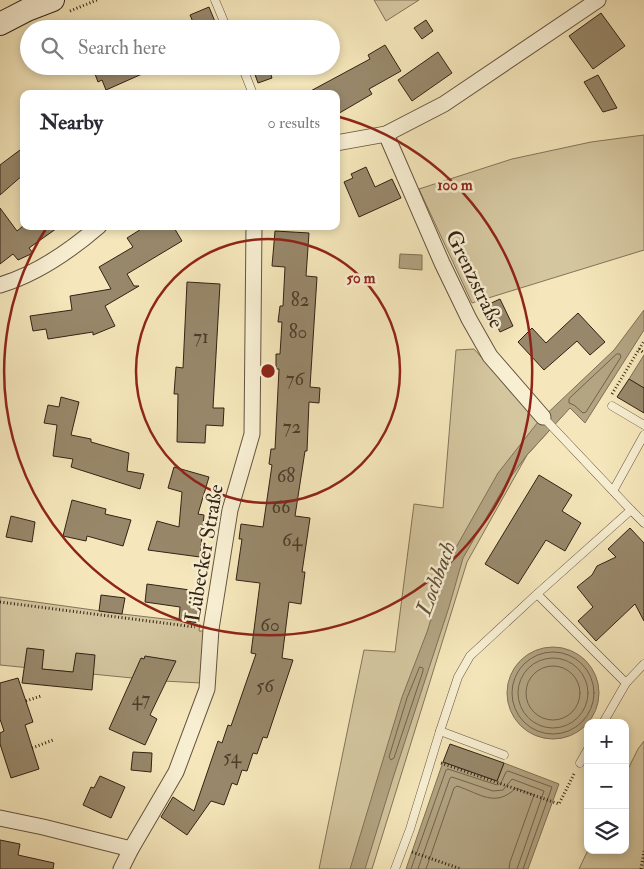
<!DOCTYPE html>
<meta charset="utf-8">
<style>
:root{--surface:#fff;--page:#f2f2f3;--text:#2b2b33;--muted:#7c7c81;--line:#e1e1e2}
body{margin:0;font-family:"IM FELL Double Pica",serif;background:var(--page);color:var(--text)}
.controls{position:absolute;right:15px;bottom:15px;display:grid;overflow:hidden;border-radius:10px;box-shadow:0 2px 8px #0003}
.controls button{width:45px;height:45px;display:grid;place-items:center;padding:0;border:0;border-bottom:1px solid var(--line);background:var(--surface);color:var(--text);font:25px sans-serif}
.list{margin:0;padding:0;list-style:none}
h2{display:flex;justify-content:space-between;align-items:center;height:65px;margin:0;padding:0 20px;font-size:21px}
h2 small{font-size:16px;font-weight:400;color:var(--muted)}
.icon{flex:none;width:28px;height:28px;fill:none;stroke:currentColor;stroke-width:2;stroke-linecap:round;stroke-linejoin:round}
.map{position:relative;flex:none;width:644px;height:869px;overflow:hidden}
.search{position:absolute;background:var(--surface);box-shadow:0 2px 8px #0003;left:20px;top:20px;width:320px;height:55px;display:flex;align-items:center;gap:12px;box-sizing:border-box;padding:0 18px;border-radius:28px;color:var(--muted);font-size:19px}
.panel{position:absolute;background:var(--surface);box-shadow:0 2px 8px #0003;left:20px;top:90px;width:320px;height:140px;border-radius:10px}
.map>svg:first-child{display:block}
.green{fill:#d4c69f;stroke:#84745a}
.water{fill:#b3a482;stroke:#807056}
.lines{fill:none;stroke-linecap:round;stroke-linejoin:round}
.shore{stroke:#73634b;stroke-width:1}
.building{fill:#98886b;stroke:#332214}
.service-casing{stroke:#64533e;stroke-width:9}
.minor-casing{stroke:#64533e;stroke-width:17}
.secondary-casing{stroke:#332214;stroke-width:24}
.path{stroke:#332214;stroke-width:3;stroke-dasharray:1 2.5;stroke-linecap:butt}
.service{stroke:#f8efd3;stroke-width:8}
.minor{stroke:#f8efd3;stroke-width:15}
.secondary{stroke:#f8efd3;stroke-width:22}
.ring{fill:none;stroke:#8f2418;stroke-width:2.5}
.labels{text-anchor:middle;stroke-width:5;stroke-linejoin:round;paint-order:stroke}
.number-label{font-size:19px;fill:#4c3c2a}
.street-label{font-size:21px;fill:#332214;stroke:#f8efd3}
.water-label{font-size:22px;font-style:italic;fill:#60503a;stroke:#f8efd3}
.centre{fill:#8f2418;stroke:#f8efd3;stroke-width:2.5}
.ring-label{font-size:15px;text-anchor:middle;font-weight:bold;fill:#8f2418;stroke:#f8efd3;stroke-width:5;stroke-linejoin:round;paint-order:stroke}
</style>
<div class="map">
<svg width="644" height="869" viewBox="0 0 644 869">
<rect width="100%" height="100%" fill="#f5e7bb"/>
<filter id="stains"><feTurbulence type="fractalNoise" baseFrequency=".004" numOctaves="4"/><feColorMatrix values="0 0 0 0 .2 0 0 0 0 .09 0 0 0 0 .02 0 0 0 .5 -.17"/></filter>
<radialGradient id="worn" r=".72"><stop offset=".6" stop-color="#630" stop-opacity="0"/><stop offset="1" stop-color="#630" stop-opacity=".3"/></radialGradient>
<g class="green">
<polygon points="374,0 419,0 386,21"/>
<polygon points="644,135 644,250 472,303 419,189 512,159 591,142"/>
<polygon points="474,349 548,432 527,455 467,562 372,869 319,869 364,650 395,652 414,504 443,508 456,350"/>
<polygon points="0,597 122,614 200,623 199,631 205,631 201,683 163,681 0,665"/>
<polygon points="644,741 644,869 579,869 588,850 625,850 625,775 638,749"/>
</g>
<g class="water">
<polygon points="400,254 422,255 422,270 399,268"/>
<polygon points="644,310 644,330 585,423 570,408 527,455 507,482 463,558 449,607 393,778 365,869 350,869 402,697 427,632 450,558 498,473 538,422 614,350"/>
<polygon points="644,355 644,388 629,379"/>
<circle cx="553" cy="693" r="46"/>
<polygon points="443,762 497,781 504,763 559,784 528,869 406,869"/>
</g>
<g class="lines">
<g class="shore">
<polygon points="617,354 620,354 621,357 586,412 583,413 574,405 569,403 569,399"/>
<circle cx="553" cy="693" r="41"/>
<circle cx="553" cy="693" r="35"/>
<circle cx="553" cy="693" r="27"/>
<polygon points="420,667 423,668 423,671 394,758 391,760 389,757 407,698"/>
<polyline points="411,869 446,770 448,769 497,785 501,783 506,772 508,771 552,787 523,869"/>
<polyline points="418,869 450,778 452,777 493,791 503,790 512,779 544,791 517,869"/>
<path d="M 426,869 L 454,788 L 457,786 C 481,794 495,808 516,788 L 534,795 L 510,862 L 509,869"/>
</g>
</g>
<g class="building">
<polygon points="209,7 218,29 196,29 190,15"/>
<polygon points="601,13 625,46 593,69 569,36"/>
<polygon points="426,20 433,31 422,39 414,28"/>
<polygon points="385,45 401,71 369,89 372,94 336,115 336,94 305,94 370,59 368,55"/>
<polygon points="438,52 452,73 412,101 398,80"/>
<polygon points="92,66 160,66 106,90 102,80 98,82"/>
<polygon points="252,66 268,66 272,78 258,83"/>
<polygon points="598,75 617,108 603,112 584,82"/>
<polygon points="24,147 24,174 0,195 0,165"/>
<polygon points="366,167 375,187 392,179 401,198 359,217 344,182 353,178 351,174"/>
<polygon points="0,208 17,231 23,226 60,226 29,248 33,253 18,260 13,254 0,264"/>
<polygon points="146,226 173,226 182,241 127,274 134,286 139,286 105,306 115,326 93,335 93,332 48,339 46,329 33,331 30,316 72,310 70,296 111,289 99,267 133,247 127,238"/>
<polygon points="275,231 309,233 306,276 317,277 310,387 320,388 319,403 309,402 307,451 305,451 295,516 310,518 302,572 305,572 301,604 289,602 282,658 293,660 267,738 263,737 257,754 253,753 247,771 242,770 237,785 232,783 224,805 211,801 187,835 161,817 173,797 194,811 218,741 222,743 228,725 231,726 256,654 251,653 260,583 236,580 242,539 239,539 241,524 263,527 272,465 269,464 271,449 275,449 279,369 276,369 276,354 280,354 282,322 278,322 280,306 283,306 285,267 272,266"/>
<polygon points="187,282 220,284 213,408 224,408 223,426 206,425 205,443 177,442 178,394 174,394 176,367 183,368"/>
<polygon points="500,299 513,326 500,332 487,305"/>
<polygon points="578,313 605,342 590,355 577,341 544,370 518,342 532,328 546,343"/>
<polygon points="629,379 644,388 644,413 617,397"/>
<polygon points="61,397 79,402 71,435 91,439 91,442 129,453 127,471 144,474 140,489 71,467 73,459 53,456 57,425 44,423 48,405 59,407"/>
<polygon points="174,467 209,477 198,514 204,515 200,557 148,550 157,521 179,527 182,492 168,488"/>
<polygon points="539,475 572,495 562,511 581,523 565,551 546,540 518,584 485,564"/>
<polygon points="72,500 106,509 105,514 131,520 123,546 87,536 86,541 63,536"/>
<polygon points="11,516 35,522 32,542 6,537"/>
<polygon points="630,528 644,543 644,621 635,604 596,641 578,621 593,607 577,587 592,575 597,566 616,557 608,549"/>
<polygon points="147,584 204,592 200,623 179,620 180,607 145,602"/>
<polygon points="101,595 125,598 122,614 99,611"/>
<polygon points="27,648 44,650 42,669 73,672 76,653 95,655 92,690 22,683"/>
<polygon points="145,656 176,661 150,715 157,719 145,745 109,729 141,658 144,659"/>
<polygon points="18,678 33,722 25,725 39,769 11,778 0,744 0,733 4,731 0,719 0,683"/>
<polygon points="450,744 504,763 497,781 443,762"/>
<polygon points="133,752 152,753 151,772 131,770"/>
<polygon points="100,776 125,787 111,818 83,805 91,787 94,788"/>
<polygon points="0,840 20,844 18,855 54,863 53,869 0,869"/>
</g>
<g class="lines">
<defs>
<g id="service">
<polyline points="215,0 227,29"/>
<polyline points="242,66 253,94"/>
<polyline points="612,406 644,425"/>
<polyline points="543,417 631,510 537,594 626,683 644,664"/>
<polyline points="613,491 644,435"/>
<polyline points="631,510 644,523"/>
<polyline points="603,723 626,683"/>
<polyline points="504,755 440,731 458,677 470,656 537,594"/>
<polyline points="580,763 588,749"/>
<polyline points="395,869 410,829 440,731"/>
</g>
<g id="minor">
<polyline points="386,134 442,263 469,319 490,356 543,417"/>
<polyline points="336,143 386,134 444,104 598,0"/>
<path d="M 0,285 C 37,274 70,251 99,226"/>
<polyline points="0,818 43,827 131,849"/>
<polyline points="121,869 131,849 176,772 207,689 211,629 230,510 252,434 254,226"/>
</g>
<polyline id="secondary" points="0,24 27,10 53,0"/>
</defs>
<use href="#service" class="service-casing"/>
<use href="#minor" class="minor-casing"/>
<use href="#secondary" class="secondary-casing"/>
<g class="path">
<polyline points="70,11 97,0"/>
<polyline points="639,349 644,353"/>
<polyline points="612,394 644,341"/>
<polyline points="0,602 195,627"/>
<polyline points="26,701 41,696"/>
<polyline points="32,748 53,740"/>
<polyline points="441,763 559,804 575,772"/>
<polyline points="412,852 461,869"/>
<polyline points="641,869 644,851"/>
</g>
<use href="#service" class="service"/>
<use href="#minor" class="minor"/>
<use href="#secondary" class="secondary"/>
</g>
<g class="ring">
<circle cx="268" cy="371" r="132"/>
<path d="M336 116A264 264 0 1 1 47 227"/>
</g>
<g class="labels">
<g class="number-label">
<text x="300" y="306">82</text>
<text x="298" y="338">80</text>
<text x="201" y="343">71</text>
<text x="295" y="385">76</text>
<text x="292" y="433">72</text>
<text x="286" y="482">68</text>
<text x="281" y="513">66</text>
<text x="292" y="546">64</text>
<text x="270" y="631">60</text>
<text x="265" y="692">56</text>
<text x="141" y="705">47</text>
<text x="232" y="763">54</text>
</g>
<g class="street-label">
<text transform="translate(475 279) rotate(64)" y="7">Grenzstraße</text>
<text transform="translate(204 553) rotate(-80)" y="7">Lübecker Straße</text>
</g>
<g class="water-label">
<text transform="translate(435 578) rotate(-70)" y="8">Lochbach</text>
</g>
</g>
<circle cx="268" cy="371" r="8" class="centre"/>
<g class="ring-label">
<text x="455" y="190">100 m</text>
<text x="361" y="283">50 m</text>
</g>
<rect width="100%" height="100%" filter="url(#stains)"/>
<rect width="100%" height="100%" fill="url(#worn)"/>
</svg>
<div class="controls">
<button>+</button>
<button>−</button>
<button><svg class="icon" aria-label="layers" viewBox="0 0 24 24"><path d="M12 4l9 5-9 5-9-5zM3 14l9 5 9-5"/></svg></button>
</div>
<div class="search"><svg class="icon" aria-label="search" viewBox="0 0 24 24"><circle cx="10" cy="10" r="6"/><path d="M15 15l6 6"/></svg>Search here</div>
<section class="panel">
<h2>Nearby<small>0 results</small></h2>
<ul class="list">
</ul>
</section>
</div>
